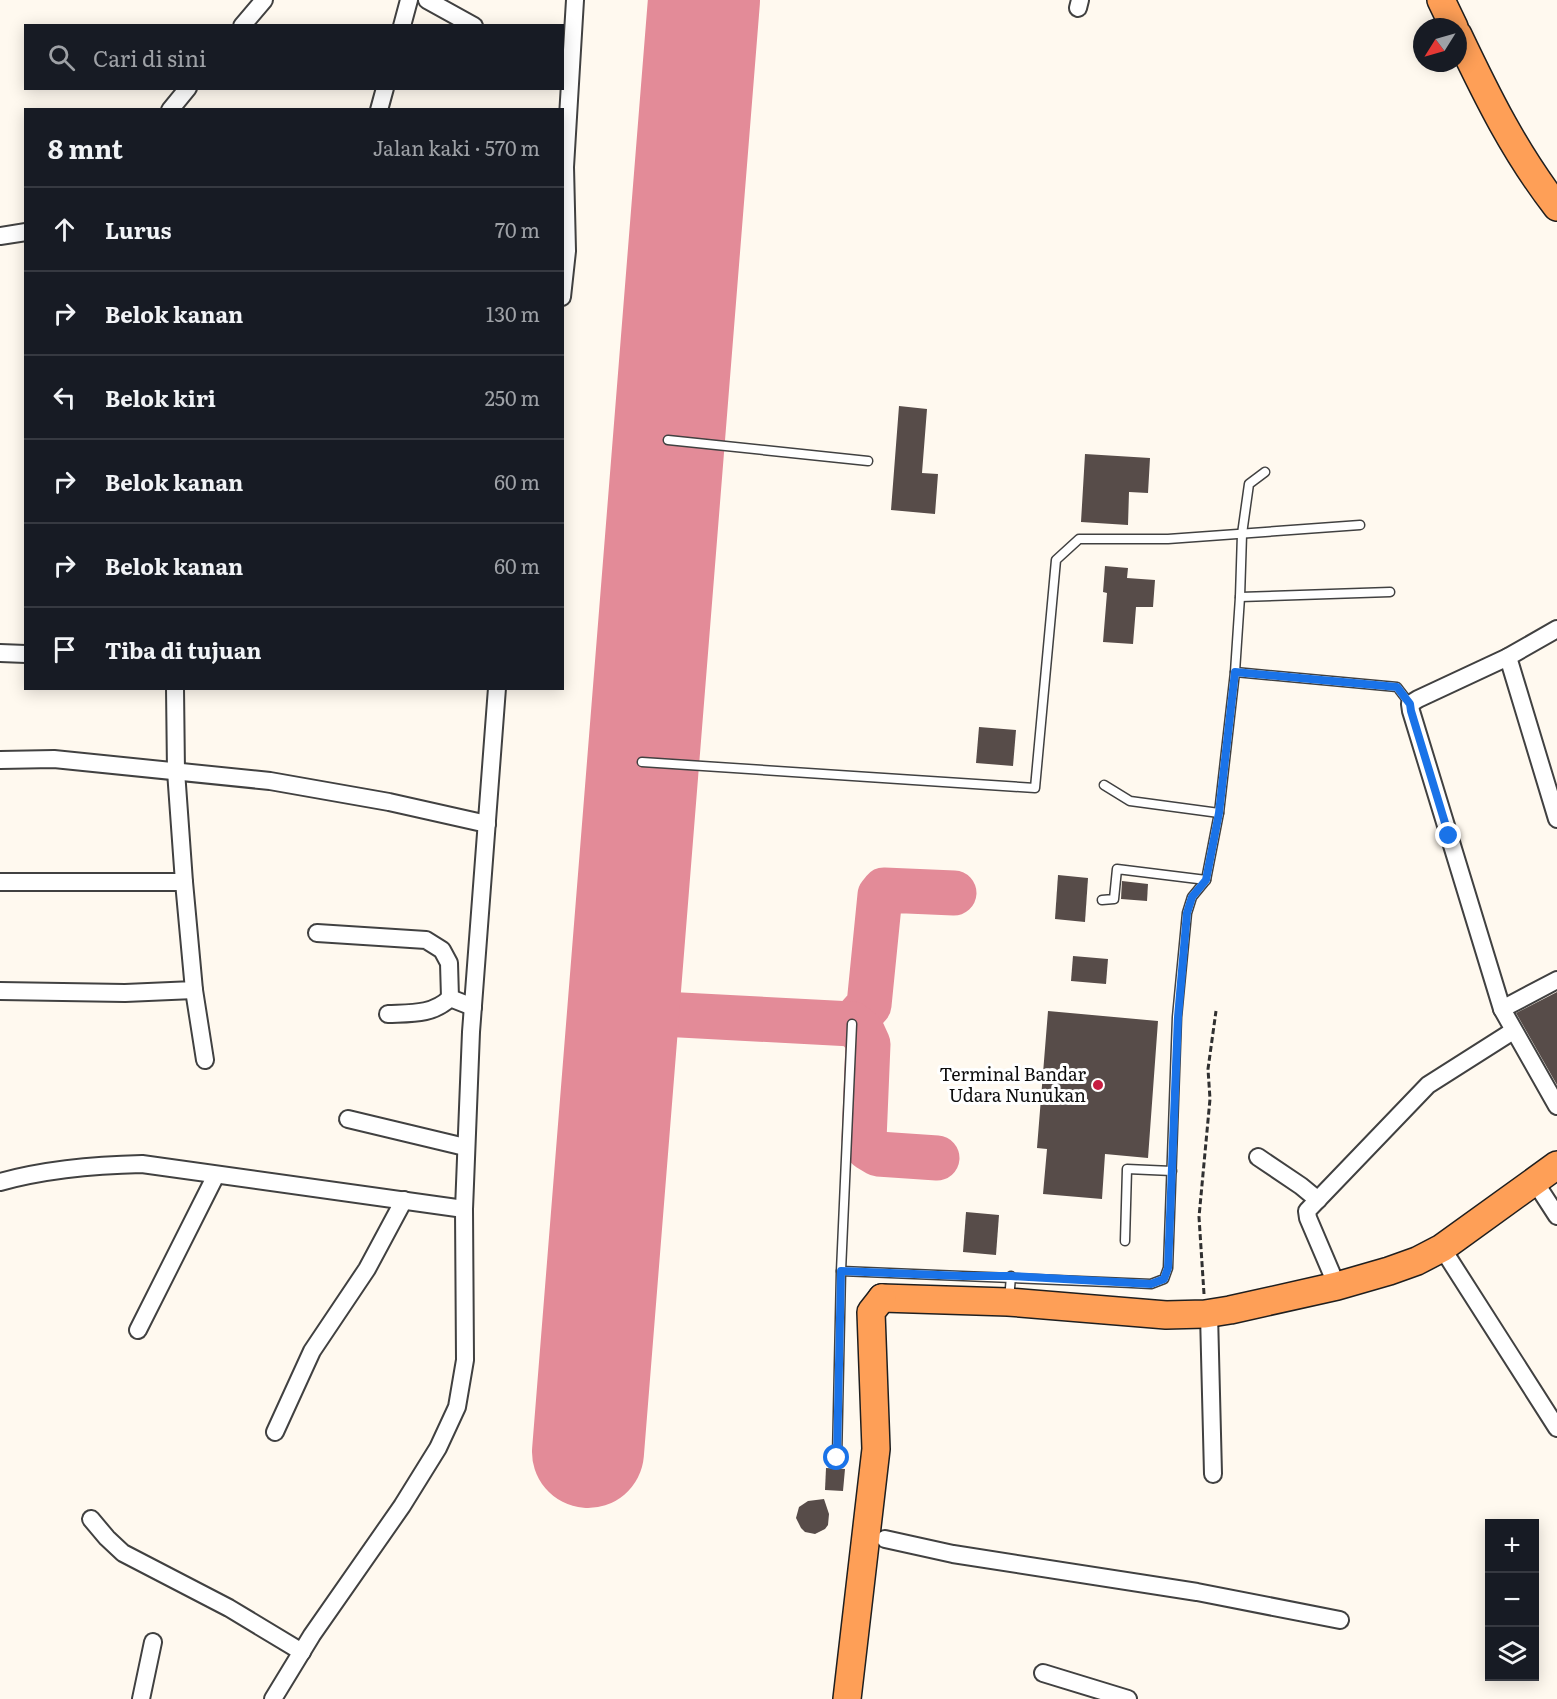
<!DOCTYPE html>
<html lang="id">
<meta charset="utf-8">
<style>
:root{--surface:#171b24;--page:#20242c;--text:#f1f3f6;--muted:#9ea1a6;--line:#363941}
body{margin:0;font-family:Literata,serif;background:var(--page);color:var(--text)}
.controls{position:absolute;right:18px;bottom:18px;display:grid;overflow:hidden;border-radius:0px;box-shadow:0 3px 15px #0003}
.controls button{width:54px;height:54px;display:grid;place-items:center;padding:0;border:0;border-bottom:2px solid var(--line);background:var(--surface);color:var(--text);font:30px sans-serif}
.compass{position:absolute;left:1413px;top:18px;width:54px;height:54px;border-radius:50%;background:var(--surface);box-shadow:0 3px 15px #0003;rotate:233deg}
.stop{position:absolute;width:18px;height:18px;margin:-14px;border:4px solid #1a73e8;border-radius:50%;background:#fff}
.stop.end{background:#1a73e8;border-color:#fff;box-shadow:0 2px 6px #0008}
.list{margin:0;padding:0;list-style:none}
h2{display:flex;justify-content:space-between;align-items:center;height:78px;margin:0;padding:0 24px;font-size:26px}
h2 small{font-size:20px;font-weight:400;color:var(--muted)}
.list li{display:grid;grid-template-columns:39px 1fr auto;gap:18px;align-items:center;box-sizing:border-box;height:84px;padding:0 24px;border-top:2px solid var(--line)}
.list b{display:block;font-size:22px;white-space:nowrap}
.list em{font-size:20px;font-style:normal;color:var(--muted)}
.icon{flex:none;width:33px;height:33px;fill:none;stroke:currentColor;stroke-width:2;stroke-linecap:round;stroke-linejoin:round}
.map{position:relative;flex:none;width:1557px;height:1699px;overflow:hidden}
.search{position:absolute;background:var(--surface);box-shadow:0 3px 15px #0003;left:24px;top:24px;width:540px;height:66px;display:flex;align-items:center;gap:15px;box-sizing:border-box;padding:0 21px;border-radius:0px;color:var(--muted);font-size:22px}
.panel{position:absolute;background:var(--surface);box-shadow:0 3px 15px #0003;left:24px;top:108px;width:540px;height:582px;border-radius:0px}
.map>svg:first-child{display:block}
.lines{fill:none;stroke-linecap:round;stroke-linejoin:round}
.taxiway{stroke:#e38b98;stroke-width:45}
.runway{stroke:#e38b98;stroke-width:112}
.building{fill:#574c49}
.service-casing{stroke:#414141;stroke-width:11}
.minor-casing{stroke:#414141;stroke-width:20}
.trunk-casing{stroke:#1f1f1f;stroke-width:30}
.path{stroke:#303030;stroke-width:3;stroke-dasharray:6 3;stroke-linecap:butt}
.service{stroke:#fff;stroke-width:8}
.minor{stroke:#fff;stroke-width:16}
.trunk{stroke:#fe9f57;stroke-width:27}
.route{stroke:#1a73e8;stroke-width:8}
.poi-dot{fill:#c71d41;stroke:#fff;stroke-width:2}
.labels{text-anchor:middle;stroke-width:6;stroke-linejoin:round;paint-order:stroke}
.poi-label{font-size:18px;fill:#0e0e0e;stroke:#fff;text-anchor:end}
</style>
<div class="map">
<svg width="1557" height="1699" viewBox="0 0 1557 1699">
<rect width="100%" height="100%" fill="#fff9ef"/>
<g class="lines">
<g class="taxiway">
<polyline points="626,975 643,999 662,1014"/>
<polyline points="852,1024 869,1005 880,895 884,890 954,893"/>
<polyline points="620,1047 636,1030 662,1014 852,1024 863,1033 868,1044 864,1140 868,1148 878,1154 937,1158"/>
</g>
<polyline class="runway" points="588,1452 704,0"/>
</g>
<g class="building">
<polygon points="899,406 927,409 922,473 938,474 935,514 891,510"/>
<polygon points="1085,454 1150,458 1148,493 1129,492 1128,525 1081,522"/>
<polygon points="1105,566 1128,568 1127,578 1155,580 1153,607 1136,607 1133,644 1103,642 1107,593 1103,592"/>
<polygon points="979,727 1016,730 1013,766 976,763"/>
<polygon points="1058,875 1088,878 1085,922 1055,919"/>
<polygon points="1122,881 1148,884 1147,901 1121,899"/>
<polygon points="1073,956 1108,959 1106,984 1071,981"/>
<polygon points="1557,992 1557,1085 1516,1013"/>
<polygon points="1048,1011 1158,1021 1148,1158 1105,1154 1102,1199 1043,1194 1047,1149 1037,1148"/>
<polygon points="966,1212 999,1215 996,1255 963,1252"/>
<polygon points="826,1468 845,1469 843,1491 825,1490"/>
<polygon points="824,1499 829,1514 828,1525 825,1529 815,1534 805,1532 801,1528 796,1518 799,1507 808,1501"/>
</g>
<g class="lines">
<defs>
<g id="service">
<polyline points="668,440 868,461"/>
<polyline points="1240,597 1390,592"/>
<polyline points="1235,672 1397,687 1410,704"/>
<polyline points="642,762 1035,788 1056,560 1079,539 1168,539 1360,525"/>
<polyline points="1104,785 1130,801 1219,813"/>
<polyline points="1102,900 1114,899 1117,869 1206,880"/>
<polyline points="1125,1241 1127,1169 1172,1171"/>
<path d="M 841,1271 C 945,1276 1048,1279 1151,1284 L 1164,1279 L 1168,1268 L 1177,1017 L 1187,913 L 1192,897 L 1206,880 L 1219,813 L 1235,672 L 1240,597 L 1242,534 L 1249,484 L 1265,472"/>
<polyline points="1009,1300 1011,1276"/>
<polyline points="837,1458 841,1271 852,1024"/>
</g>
<g id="minor">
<polyline points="427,0 474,26"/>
<polyline points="1078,8 1080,0"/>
<polyline points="242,26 264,0"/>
<polyline points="402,26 409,0"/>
<polyline points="170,110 188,88"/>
<polyline points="379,110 385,88"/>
<polyline points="0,236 26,232"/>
<polyline points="562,297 567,251 565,167 575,0"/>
<polyline points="1557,629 1508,657 1557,819"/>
<polyline points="0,653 26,654"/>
<polyline points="1508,657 1418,699 1410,704 1411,711 1502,1009 1557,1106"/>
<polyline points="0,760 54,759 270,781 389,802 487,824"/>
<polyline points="0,882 184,882 176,771 175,688"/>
<polyline points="317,933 426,940 442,950 449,963 450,998 473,1007"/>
<polyline points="194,990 205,1060"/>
<polyline points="0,991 125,993 194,990 184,882"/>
<polyline points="1502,1009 1557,980"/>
<path d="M 388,1014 C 410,1013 433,1015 450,998"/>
<polyline points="348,1119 465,1147"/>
<polyline points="1258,1157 1301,1186 1318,1200"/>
<path d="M 0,1182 C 47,1169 93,1165 142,1164 L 464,1209"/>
<polyline points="1535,1182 1557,1216"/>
<polyline points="1442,1248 1557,1428"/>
<polyline points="1337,1286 1308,1218 1307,1211 1428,1085 1513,1031"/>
<polyline points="1209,1314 1213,1474"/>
<polyline points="138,1330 216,1175"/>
<polyline points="275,1432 312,1351 367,1269 404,1200"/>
<polyline points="91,1519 107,1538 123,1553 229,1608 302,1652"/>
<polyline points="885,1539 953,1554 1197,1592 1340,1620"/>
<polyline points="1043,1673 1128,1699"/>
<polyline points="141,1699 153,1642"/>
<polyline points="273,1699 312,1635 402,1506 438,1448 457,1407 465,1360 464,1209 471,1032 497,688"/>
</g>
<g id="trunk">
<polyline points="1441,0 1454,27"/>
<path d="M 1458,35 C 1487,96 1515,153 1557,207"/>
<polyline points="882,1298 1008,1302 1166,1315 1205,1314 1230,1310 1337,1286 1389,1271 1417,1261 1442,1248 1557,1165"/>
<polyline points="847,1699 876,1449 871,1312 882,1298"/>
</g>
</defs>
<use href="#service" class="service-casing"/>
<use href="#minor" class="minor-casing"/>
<use href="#trunk" class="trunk-casing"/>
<polyline class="path" points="1204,1294 1199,1217 1210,1099 1208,1069 1216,1011"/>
<use href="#service" class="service"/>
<use href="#minor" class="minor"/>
<use href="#trunk" class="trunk"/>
</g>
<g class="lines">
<polyline class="route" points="837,1458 841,1271 963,1276 1011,1276 1151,1284 1164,1279 1168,1268 1178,1017 1187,913 1192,897 1206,880 1219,813 1235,672 1397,687 1410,704 1411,711 1449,836"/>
</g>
<circle class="poi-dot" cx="1098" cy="1085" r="6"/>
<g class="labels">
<g class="poi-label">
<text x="1086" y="1081">Terminal Bandar<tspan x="1086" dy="21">Udara Nunukan</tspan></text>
</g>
</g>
</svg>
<div class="controls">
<button>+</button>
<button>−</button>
<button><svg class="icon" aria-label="layers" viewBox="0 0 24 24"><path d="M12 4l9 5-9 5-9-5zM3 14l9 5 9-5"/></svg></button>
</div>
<svg class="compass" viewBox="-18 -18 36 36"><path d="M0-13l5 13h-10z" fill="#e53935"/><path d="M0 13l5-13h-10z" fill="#9ea1a6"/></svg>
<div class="stop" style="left:837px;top:1458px"></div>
<div class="stop end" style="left:1449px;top:836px"></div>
<div class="search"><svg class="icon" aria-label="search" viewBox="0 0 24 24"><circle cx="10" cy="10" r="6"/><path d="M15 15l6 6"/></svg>Cari di sini</div>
<section class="panel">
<h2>8 mnt<small>Jalan kaki · 570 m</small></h2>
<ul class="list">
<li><svg class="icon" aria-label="ahead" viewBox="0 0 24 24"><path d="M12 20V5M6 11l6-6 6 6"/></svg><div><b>Lurus</b></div><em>70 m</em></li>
<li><svg class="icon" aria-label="right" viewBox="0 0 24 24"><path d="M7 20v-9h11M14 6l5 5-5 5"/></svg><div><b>Belok kanan</b></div><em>130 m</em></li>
<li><svg class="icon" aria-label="left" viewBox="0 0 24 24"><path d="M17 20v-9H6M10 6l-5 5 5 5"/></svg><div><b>Belok kiri</b></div><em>250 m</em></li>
<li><svg class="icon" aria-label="right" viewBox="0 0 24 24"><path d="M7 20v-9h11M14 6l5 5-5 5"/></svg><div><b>Belok kanan</b></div><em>60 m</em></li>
<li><svg class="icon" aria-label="right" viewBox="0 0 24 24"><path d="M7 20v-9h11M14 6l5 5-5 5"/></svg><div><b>Belok kanan</b></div><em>60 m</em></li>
<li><svg class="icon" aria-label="arrive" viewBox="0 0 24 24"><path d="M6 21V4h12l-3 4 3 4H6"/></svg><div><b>Tiba di tujuan</b></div></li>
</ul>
</section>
</div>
